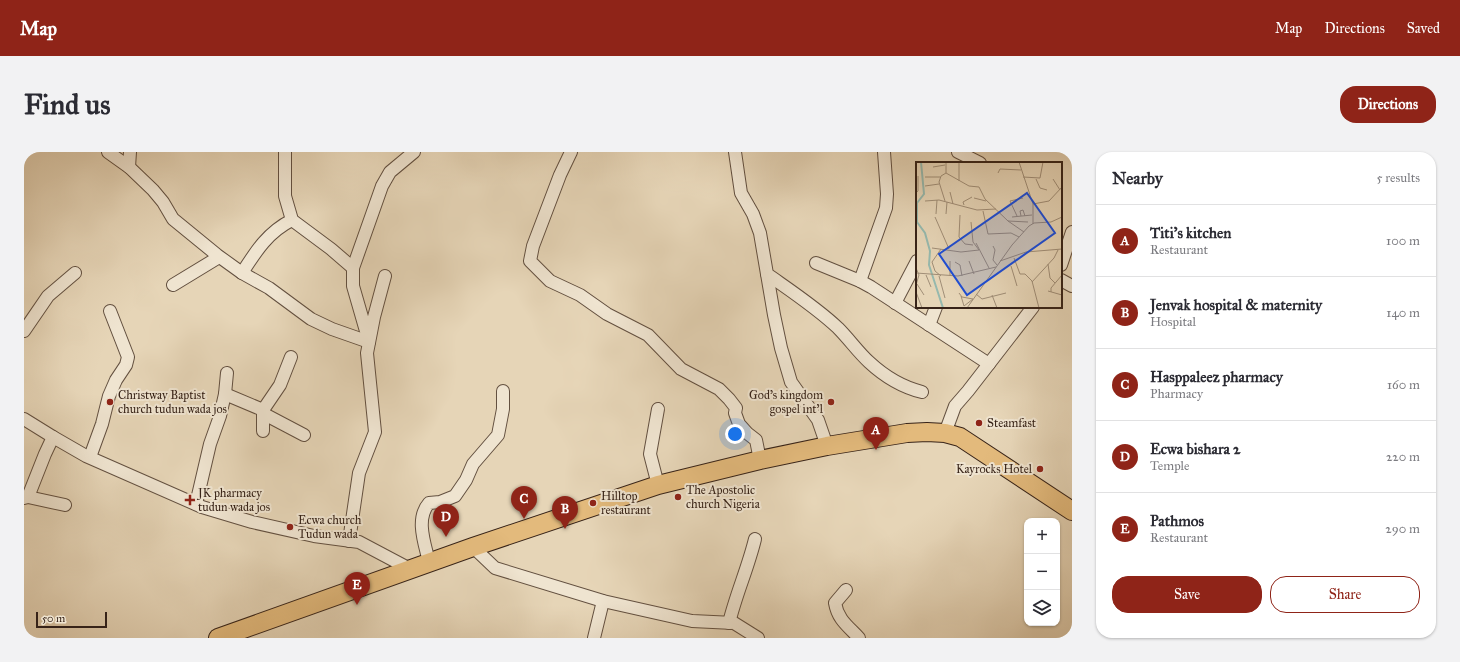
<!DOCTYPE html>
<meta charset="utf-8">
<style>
:root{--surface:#fff;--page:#f2f2f3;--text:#2b2b33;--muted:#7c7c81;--line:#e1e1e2;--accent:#8f2418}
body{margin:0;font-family:"IM FELL Great Primer",serif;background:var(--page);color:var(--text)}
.controls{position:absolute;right:12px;bottom:12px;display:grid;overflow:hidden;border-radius:8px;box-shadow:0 1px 3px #0004}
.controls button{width:36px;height:36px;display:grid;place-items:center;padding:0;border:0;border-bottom:1px solid var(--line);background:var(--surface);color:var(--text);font:20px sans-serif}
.scale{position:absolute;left:12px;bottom:10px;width:71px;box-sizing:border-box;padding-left:4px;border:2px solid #372318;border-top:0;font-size:11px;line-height:14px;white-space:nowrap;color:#372318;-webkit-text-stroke:3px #efe4d0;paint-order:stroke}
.you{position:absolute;left:711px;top:282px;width:14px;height:14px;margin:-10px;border:3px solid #fff;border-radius:50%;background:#1a73e8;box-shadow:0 0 0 6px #1a73e833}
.badge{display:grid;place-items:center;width:26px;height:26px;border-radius:50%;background:var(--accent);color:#fff;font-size:13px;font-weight:700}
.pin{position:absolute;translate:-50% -33px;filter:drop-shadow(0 1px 2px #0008)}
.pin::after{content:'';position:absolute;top:21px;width:14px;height:12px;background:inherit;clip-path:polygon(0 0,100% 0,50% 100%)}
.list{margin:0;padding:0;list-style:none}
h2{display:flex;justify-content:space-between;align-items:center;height:52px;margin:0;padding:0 16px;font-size:17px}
h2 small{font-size:13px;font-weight:400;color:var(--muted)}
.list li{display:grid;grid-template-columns:26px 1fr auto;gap:12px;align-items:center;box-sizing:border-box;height:72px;padding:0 16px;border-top:1px solid var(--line)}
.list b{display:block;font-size:15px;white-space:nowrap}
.list p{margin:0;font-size:13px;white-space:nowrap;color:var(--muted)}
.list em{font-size:13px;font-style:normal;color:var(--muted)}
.actions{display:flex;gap:8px;padding:12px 16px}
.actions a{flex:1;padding:9px 0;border:1px solid var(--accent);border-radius:16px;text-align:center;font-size:14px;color:var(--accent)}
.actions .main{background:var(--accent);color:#fff}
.icon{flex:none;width:22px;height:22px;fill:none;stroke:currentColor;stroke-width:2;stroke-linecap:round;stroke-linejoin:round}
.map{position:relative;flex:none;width:1048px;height:486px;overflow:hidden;border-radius:16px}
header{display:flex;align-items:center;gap:24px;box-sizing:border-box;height:56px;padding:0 20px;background:var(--accent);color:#fff}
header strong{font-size:19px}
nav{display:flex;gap:22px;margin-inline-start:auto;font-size:14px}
.intro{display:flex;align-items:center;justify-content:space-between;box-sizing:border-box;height:96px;padding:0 24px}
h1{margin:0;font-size:28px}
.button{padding:10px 18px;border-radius:16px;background:var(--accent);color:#fff;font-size:14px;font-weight:700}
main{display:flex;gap:24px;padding:0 24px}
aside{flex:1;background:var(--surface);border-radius:16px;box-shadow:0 1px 3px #0004}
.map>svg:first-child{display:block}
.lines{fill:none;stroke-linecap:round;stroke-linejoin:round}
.street-casing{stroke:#635040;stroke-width:14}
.primary-casing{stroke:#372318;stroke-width:20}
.street{stroke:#efe4d0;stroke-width:12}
.primary{stroke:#e3ba7c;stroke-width:18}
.poi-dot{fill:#8f2418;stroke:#efe4d0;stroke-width:1.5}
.labels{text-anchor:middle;stroke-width:4;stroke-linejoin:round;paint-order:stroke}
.poi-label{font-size:12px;fill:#372318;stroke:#efe4d0;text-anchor:start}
.inset-river{fill:none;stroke:#96b9ae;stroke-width:2}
.inset-road{fill:none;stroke:#a08e77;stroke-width:1}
.view{fill:#1d4ed8;fill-opacity:0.15;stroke:#1d4ed8;stroke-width:2}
.inset-edge{fill:none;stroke:#372318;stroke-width:2}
</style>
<header>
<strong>Map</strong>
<nav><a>Map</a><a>Directions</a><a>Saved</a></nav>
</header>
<div class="intro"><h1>Find us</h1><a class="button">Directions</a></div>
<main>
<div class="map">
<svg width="1048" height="486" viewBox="0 0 1048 486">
<rect width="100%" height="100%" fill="#e6d5b7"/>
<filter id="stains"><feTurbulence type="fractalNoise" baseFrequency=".005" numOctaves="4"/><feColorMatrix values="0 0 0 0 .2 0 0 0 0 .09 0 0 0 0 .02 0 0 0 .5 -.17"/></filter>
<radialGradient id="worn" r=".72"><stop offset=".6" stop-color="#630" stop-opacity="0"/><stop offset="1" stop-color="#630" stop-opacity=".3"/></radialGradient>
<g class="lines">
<defs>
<g id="street">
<polyline points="84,0 105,15 129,38 139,50 149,67 193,103 218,121 245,136 287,167 308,177 345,190"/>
<polyline points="261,0 261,44 268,68 307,97 329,116"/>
<polyline points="547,0 536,23 509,94 506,109 526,129 556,143 583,162 624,183 657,217 695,237 705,247 712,256 711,261 715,272 723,281 732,288 736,308"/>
<path d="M 711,0 L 717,41 L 729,62 L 736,81 L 743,122 C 767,139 793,156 814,176 C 825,187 834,200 845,210 C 860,224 878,235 898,240"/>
<polyline points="934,0 956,11"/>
<polyline points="105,15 106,0"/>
<polyline points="792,111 836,129 847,135 965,212"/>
<polyline points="1037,113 1048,80"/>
<path d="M 218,121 C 232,99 244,80 268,68"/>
<polyline points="743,122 750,163 757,196 767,230 794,268 803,294"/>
<polyline points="1037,128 1048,134"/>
<polyline points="836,129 862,56 863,42 860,0"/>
<polyline points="149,133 195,105"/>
<polyline points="871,151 893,109"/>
<polyline points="905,173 912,155"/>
<polyline points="0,179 24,144 51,121"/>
<polyline points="344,186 329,134 329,116 358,34 366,20 390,0"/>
<polyline points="201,242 239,258 242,263 280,283"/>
<polyline points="0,267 29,285 62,304 178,355 228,370 290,384 335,390 386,417"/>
<polyline points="239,279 239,258 256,233 267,205"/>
<polyline points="921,281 931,254 944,239 1009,155"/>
<polyline points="66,305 78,272 85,244 92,228 102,213 104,205 86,159"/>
<polyline points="634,333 626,302 634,257"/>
<polyline points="4,345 41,353"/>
<polyline points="0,346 4,345 21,302 29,285"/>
<polyline points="172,352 186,292 196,264 201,242 203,221"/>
<polyline points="325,389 335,321 351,280 343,201 350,165 361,124"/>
<polyline points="449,395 471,416 579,449 668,469 710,471 734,486"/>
<path d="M 405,410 C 401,392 391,367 405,351 L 416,350 L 431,344 L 442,328 L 449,312 L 474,283 L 479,257 L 479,239"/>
<path d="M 822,438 L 811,451 C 814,468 824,474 835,486"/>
<path d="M 705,471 C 712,442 724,416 731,387"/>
<polyline points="570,486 579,449"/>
</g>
<polyline id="primary" points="194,486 449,395 634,333 736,308 803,294 883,281 903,280 921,281 936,285 1048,359"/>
</defs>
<use href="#street" class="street-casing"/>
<use href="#primary" class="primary-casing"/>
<use href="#street" class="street"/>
<use href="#primary" class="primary"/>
</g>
<g class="poi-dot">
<circle cx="86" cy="250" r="4"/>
<circle cx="807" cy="250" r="4"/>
<circle cx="955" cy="271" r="4"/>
<circle cx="1016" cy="317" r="4"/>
<circle cx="654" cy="345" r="4"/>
<path d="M164 342h4v4h4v4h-4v4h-4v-4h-4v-4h4z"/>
<circle cx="569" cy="351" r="4"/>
<circle cx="266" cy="375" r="4"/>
</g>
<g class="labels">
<g class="poi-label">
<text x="94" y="247">Christway Baptist<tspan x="94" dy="14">church tudun wada jos</tspan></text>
<text x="799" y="247" text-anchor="end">God's kingdom<tspan x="799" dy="14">gospel int'l</tspan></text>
<text x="963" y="275">Steamfast</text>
<text x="1008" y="321" text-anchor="end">Kayrocks Hotel</text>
<text x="662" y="342">The Apostolic<tspan x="662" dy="14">church Nigeria</tspan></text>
<text x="174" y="345">JK pharmacy<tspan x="174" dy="14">tudun wada jos</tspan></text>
<text x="577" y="348">Hilltop<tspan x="577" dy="14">restaurant</tspan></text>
<text x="274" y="372">Ecwa church<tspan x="274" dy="14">Tudun wada</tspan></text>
</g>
</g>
<g transform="translate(892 10)">
<rect width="146" height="146" fill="#e6d5b7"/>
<path class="inset-river" d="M 5,0 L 8,32 L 1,41 L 1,60 L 9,71 L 14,89 L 13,103 L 27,146"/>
<path class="inset-road" d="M 30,0 L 30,11 L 53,24 L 63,25 L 69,37 L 92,59 L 112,60M 103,0 L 117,42 L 117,62M 17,5 L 29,3M 82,11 L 84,7 L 105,8M 9,15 L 24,15M 107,15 L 124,16 L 127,0M 120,17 L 124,26 L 131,28M 137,17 L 144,28M 43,19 L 43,0M 9,24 L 23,22M 34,30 L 37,42M 0,31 L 2,29 L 2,14M 58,36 L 70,39M 9,39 L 23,38 L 61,48 L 80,47M 29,39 L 23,20 L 25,14 L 30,11M 117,42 L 133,39 L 146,25M 48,43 L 47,40 L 56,35M 67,49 L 72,72 L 95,71 L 103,75M 20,52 L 21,38M 30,52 L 31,40M 44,53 L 43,75 L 49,82 L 57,83M 101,54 L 94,39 L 107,36M 105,54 L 104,49 L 107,48 L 109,54M 19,55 L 33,87M 96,55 L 116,53M 92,59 L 108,70M 55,60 L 57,80 L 63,88M 60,81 L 73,106M 77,84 L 79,88 L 77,98 L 81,103M 16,86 L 45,90 L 63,88M 98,96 L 104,112 L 109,112 L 116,119 L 123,146M 53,99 L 58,112M 84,99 L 110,90 L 146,87M 39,100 L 44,103 L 46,114M 132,102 L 134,116 L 139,121M 95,104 L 101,124M 0,106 L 3,113 L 0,123M 0,111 L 42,114 L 80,105M 10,113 L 15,125M 23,114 L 29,136M 25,114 L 19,109 L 16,100 L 25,87M 34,114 L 34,99M 116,120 L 138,96 L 142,88M 1,122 L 8,133M 132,129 L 146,133M 0,130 L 6,146M 135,130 L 135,126 L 146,113M 43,131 L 46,135 L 57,137M 60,132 L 66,137 L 90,131M 76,133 L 81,146M 45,134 L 48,144 L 57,137M 51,146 L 96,83 L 113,64 L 118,61 L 135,60 L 146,55"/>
<path class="view" d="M 111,31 L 139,71 L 51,133 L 23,92 Z"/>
<rect width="146" height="146" class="inset-edge"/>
</g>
<rect width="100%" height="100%" filter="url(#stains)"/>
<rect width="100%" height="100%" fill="url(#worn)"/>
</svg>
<div class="controls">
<button>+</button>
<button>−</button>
<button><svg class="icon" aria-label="layers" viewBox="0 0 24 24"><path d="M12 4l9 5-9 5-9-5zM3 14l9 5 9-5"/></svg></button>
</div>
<div class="scale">50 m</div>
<div class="you"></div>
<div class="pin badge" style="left:852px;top:298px">A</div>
<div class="pin badge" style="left:541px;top:377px">B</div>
<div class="pin badge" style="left:500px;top:367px">C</div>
<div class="pin badge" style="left:422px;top:385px">D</div>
<div class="pin badge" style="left:333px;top:453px">E</div>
</div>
<aside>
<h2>Nearby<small>5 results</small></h2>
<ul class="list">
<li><span class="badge">A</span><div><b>Titi's kitchen</b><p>Restaurant</p></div><em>100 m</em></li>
<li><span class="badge">B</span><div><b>Jenvak hospital &amp; maternity</b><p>Hospital</p></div><em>140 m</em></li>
<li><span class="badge">C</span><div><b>Hasppaleez pharmacy</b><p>Pharmacy</p></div><em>160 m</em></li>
<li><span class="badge">D</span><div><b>Ecwa bishara 2</b><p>Temple</p></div><em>220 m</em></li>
<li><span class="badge">E</span><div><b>Pathmos</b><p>Restaurant</p></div><em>290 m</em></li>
</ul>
<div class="actions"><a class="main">Save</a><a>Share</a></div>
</aside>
</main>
